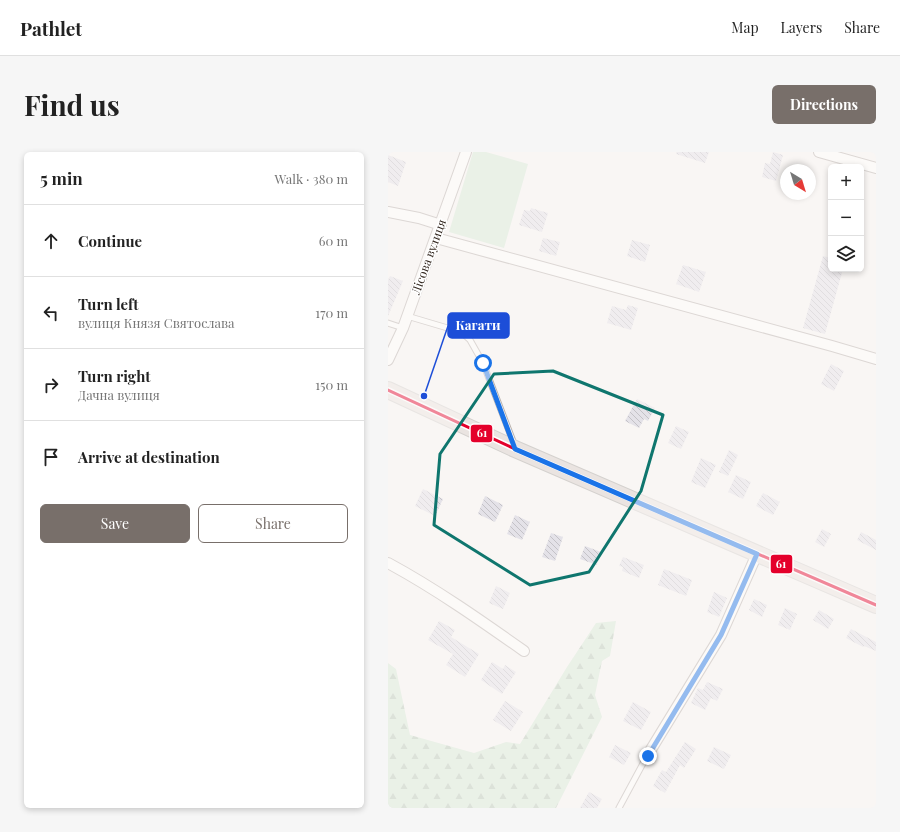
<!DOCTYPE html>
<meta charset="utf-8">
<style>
:root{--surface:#fff;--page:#f6f6f6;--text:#222;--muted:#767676;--line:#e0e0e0;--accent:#786f6a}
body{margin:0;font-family:"Playfair Display",serif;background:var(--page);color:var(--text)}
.controls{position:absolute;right:12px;top:12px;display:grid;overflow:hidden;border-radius:6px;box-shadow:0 2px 6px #0003}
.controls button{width:36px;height:36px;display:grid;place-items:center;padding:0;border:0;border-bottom:1px solid var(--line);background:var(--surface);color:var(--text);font:20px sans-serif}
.compass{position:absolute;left:392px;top:12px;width:36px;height:36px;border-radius:50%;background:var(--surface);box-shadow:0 2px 6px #0003;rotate:142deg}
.stop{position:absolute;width:12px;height:12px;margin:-9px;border:3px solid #1a73e8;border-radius:50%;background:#fff}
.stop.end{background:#1a73e8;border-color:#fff;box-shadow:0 1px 4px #0008}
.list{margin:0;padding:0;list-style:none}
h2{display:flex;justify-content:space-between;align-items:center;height:52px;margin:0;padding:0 16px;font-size:17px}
h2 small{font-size:13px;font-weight:400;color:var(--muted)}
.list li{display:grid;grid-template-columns:26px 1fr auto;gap:12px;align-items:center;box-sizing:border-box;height:72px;padding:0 16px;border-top:1px solid var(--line)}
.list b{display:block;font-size:15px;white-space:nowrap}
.list p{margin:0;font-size:13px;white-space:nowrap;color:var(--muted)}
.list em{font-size:13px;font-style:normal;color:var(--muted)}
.actions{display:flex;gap:8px;padding:12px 16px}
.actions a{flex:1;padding:9px 0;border:1px solid var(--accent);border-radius:6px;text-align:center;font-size:14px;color:var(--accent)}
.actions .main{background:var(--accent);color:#fff}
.icon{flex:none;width:22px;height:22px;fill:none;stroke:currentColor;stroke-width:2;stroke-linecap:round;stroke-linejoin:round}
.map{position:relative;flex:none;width:488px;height:656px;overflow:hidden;border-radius:6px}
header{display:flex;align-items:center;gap:24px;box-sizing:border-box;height:56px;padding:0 20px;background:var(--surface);border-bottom:1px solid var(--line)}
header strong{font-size:19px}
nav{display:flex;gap:22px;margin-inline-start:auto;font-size:14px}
.intro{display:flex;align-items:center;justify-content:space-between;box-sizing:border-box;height:96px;padding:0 24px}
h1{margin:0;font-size:28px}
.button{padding:10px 18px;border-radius:6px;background:var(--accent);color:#fff;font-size:14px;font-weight:700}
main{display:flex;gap:24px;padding:0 24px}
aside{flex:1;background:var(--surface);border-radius:6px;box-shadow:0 2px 6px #0003}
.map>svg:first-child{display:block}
.forest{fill:url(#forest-firs)}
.park{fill:#d7ead8}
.building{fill:url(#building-back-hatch)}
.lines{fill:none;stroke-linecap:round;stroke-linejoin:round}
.service-casing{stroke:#b9b2ae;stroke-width:7}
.minor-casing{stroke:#b9b2ae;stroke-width:12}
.primary-casing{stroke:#d4d1ce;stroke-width:18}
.service{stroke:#fefefd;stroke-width:5}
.minor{stroke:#fefefd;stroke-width:10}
.primary{stroke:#eae4e1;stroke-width:16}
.bus-1-casing{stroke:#fff;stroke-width:6}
.bus-1{stroke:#e4002b;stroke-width:3}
.route{stroke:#1a73e8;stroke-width:5}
.marked{fill:none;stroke:#0f766e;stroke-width:3;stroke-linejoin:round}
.labels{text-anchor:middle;stroke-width:3;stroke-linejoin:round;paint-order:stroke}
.street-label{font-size:12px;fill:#33271f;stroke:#fff}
.leader{fill:none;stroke:#1d4ed8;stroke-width:1.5}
.callout-dot{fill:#1d4ed8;stroke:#fff;stroke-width:1.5}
.callout{fill:#1d4ed8;stroke:#1d4ed8;stroke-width:1.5}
.callout-label{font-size:13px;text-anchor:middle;font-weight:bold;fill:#fff}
.line-badge{stroke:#fff;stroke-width:1.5}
.badge-label{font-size:11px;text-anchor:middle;font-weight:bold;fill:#fff}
</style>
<header>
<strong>Pathlet</strong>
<nav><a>Map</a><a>Layers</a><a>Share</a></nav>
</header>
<div class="intro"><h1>Find us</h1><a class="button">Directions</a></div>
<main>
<aside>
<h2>5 min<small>Walk · 380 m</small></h2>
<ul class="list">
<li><svg class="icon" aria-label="ahead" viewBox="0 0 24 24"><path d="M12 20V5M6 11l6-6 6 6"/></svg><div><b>Continue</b></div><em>60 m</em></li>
<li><svg class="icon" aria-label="left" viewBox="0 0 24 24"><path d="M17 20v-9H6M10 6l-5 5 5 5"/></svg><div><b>Turn left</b><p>вулиця Князя Святослава</p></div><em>170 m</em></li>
<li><svg class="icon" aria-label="right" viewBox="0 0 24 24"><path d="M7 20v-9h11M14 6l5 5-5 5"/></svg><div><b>Turn right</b><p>Дачна вулиця</p></div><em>150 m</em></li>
<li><svg class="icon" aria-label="arrive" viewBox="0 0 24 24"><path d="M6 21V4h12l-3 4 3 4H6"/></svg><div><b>Arrive at destination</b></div></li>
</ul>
<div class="actions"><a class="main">Save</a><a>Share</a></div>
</aside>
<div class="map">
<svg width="488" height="656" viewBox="0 0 488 656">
<defs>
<pattern id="forest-firs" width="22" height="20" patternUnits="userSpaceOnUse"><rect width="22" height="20" fill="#d7ead8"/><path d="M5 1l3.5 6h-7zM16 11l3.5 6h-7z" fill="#b9c9b9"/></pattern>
<pattern id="building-back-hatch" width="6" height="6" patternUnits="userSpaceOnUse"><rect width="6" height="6" fill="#e4e2e8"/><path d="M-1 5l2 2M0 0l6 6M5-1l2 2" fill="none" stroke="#c4c2c7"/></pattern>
</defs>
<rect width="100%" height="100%" fill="#f9f6f4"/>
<polygon class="forest" points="228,469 222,504 214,509 207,543 214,565 168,656 0,656 0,511 8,517 22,583 86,601 118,590 132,592 179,515 208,471"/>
<polygon class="park" points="85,0 98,0 140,12 116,96 61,80"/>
<g class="building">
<polygon points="289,0 321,0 317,11 288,2"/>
<polygon points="385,0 395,3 388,29 374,25 377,11 382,12"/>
<polygon points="0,3 18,10 10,34 0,30"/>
<polygon points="143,56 160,61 154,80 131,73 136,58 142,59"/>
<polygon points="155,86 172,90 168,104 151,99"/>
<polygon points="244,88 262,93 257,110 239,104"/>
<polygon points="435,104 443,106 443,117 455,117 437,182 415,176"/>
<polygon points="295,113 318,120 311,140 288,132"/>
<polygon points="2,124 15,129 0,164 0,128"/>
<polygon points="240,153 250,156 243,178 219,171 224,154 238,158"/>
<polygon points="443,212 456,219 446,239 433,232"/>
<polygon points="249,247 267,256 260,269 256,267 251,276 237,269"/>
<polygon points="288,274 301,280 293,297 280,291"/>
<polygon points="341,298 350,303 340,324 331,320"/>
<polygon points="313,306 328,313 317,336 303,330"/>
<polygon points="348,323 363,330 355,347 340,340"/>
<polygon points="35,337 55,347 47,364 27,354"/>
<polygon points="375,341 392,350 385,363 368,354"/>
<polygon points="97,344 115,353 107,370 90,362"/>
<polygon points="127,363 142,370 134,388 119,382"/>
<polygon points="434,377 443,382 436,395 427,390"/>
<polygon points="473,380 488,388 488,398 469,388"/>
<polygon points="163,381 175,385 167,409 154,405"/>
<polygon points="197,394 213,400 209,413 192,407"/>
<polygon points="235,405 256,413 251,426 234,419 235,415 231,414"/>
<polygon points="276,417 304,428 298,444 270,433"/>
<polygon points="108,434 122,441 115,457 101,451"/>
<polygon points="326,440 339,446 331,465 319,460"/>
<polygon points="366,447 379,453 374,465 361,458"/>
<polygon points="397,456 409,462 402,478 390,473"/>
<polygon points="431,458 446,467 440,477 425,468"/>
<polygon points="51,469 67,478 63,485 91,502 77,525 58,513 65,502 40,488"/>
<polygon points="463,477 488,490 488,499 476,494 475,495 458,486"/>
<polygon points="104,510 115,517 117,513 128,520 114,542 93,528"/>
<polygon points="319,530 335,537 329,549 323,546 317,558 303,551 310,536 315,538"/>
<polygon points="117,549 135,560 123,579 105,568"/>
<polygon points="245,550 263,560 253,578 235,569"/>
<polygon points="297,590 308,597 296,616 292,613 277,641 265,634 274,618 278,620"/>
<polygon points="227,593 243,601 236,613 221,605"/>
<polygon points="326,595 343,603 336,617 319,609"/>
<polygon points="201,640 214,647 209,656 192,656"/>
</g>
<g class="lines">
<defs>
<g id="service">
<polyline points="19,164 73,180 82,188 95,211 126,292"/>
<polyline points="0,171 15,176"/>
<polyline points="231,656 259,604"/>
</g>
<g id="minor">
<polyline points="431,0 488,16"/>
<polyline points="0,60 31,66 53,73"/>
<polyline points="48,86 444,194 488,207"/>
<polyline points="0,208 15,176 78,0"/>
<path d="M 0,411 C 48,437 92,468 136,499"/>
<polyline points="259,604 333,483 369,402"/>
</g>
<polyline id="primary" points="0,238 127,297 488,453"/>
</defs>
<use href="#service" class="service-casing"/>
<use href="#minor" class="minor-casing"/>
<use href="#primary" class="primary-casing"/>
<use href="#service" class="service"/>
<use href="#minor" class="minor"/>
<use href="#primary" class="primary"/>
<defs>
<polyline id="bus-1" points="0,238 127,297 488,453"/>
</defs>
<use href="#bus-1" class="bus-1-casing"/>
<use href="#bus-1" class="bus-1"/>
</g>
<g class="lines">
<polyline class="route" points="95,211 127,297 369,402 333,483 260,604"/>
</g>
<path d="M0 0H488V656H0ZM 165,219 L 275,263 L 253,339 L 201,420 L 142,433 L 46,373 L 52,302 L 106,222 Z" fill="#f9f6f4" fill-opacity=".55" fill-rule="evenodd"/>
<path class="marked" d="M 165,219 L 275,263 L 253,339 L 201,420 L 142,433 L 46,373 L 52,302 L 106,222 Z"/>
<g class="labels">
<g class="street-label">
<text transform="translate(41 105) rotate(-70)" y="4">Лісова вулиця</text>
</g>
</g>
<path class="leader" d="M36 244L60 174"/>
<circle class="callout-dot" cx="36" cy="244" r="4"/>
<rect class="callout" x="60" y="161" width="61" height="25" rx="4"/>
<g class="callout-label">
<text x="90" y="178">Кагати</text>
</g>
<g class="line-badge">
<rect x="82" y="272" width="23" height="19" rx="4" fill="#e4002b"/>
<rect x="382" y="402" width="23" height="20" rx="4" fill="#e4002b"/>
</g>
<g class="badge-label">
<text x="94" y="285">61</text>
<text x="393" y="416">61</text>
</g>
</svg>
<div class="controls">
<button>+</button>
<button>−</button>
<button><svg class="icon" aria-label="layers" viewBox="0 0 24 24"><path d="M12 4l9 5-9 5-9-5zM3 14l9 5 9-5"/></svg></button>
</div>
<svg class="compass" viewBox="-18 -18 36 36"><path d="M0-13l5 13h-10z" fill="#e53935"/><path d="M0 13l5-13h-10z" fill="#767676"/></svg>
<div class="stop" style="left:95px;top:211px"></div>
<div class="stop end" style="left:260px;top:604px"></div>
</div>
</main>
